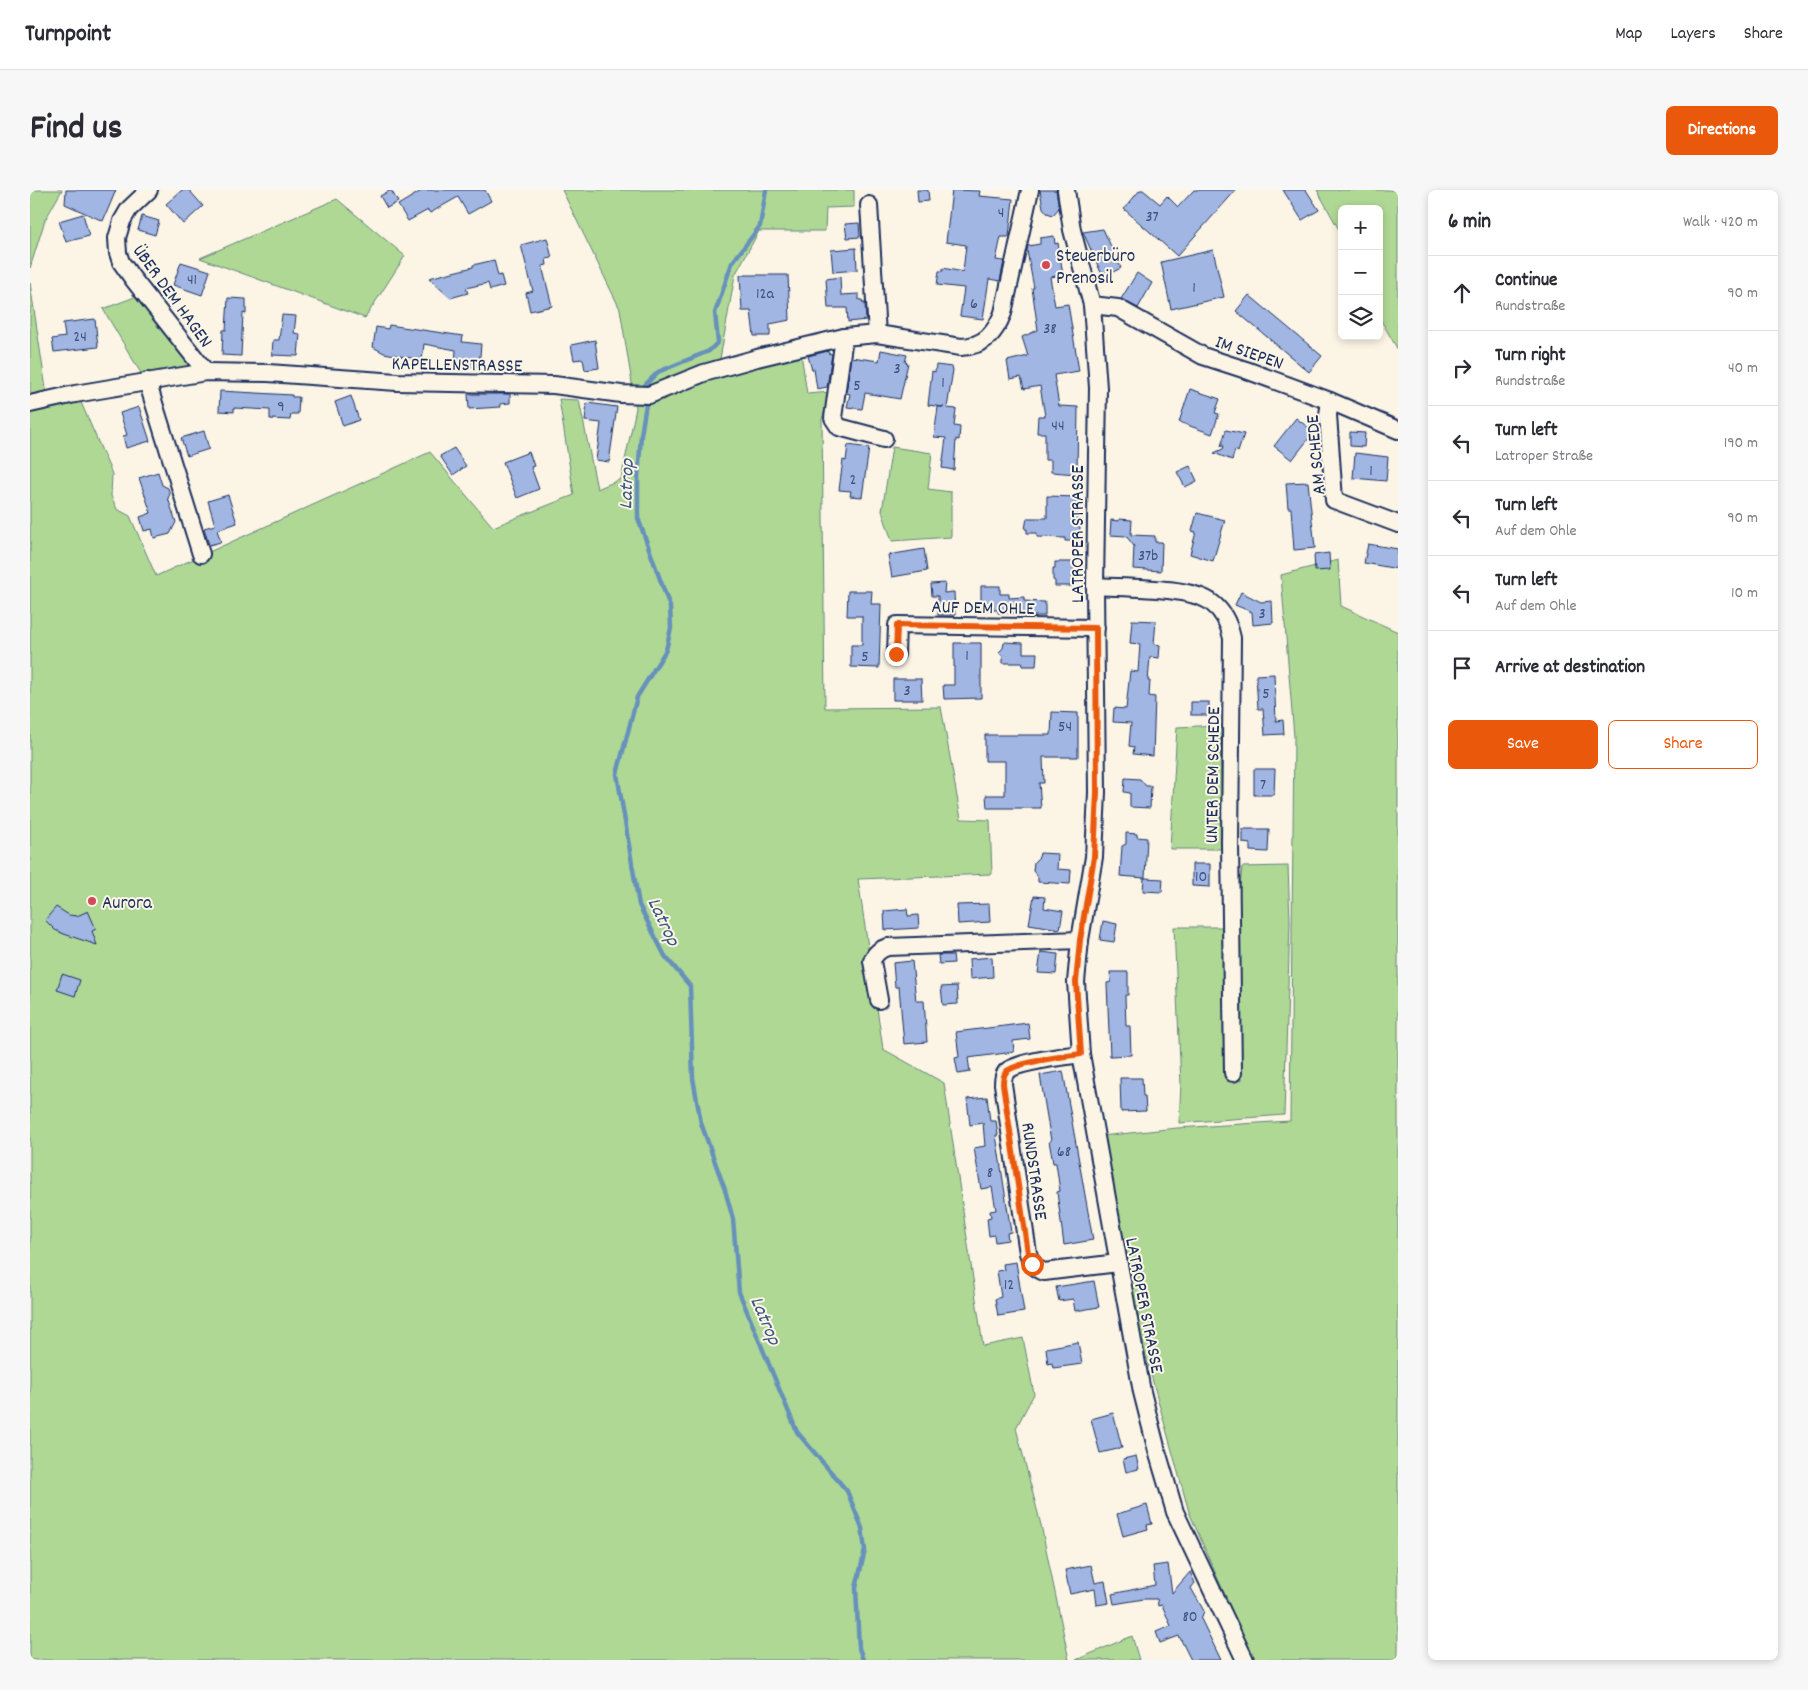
<!DOCTYPE html>
<meta charset="utf-8">
<style>
:root{--surface:#fff;--page:#f7f7f7;--text:#2b2b33;--muted:#7c7c81;--line:#e1e1e2;--accent:#ea580c}
body{margin:0;font-family:Dekko,sans-serif;background:var(--page);color:var(--text)}
.controls{position:absolute;right:15px;top:15px;display:grid;overflow:hidden;border-radius:8px;box-shadow:0 2px 8px #0003}
.controls button{width:45px;height:45px;display:grid;place-items:center;padding:0;border:0;border-bottom:1px solid var(--line);background:var(--surface);color:var(--text);font:25px sans-serif}
.stop{position:absolute;width:15px;height:15px;margin:-11px;border:4px solid #ea580c;border-radius:50%;background:#fff}
.stop.end{background:#ea580c;border-color:#fff;box-shadow:0 1px 5px #0008}
.list{margin:0;padding:0;list-style:none}
h2{display:flex;justify-content:space-between;align-items:center;height:65px;margin:0;padding:0 20px;font-size:21px}
h2 small{font-size:16px;font-weight:400;color:var(--muted)}
.list li{display:grid;grid-template-columns:32px 1fr auto;gap:15px;align-items:center;box-sizing:border-box;height:75px;padding:0 20px;border-top:1px solid var(--line)}
.list b{display:block;font-size:19px;white-space:nowrap}
.list p{margin:0;font-size:16px;white-space:nowrap;color:var(--muted)}
.list em{font-size:16px;font-style:normal;color:var(--muted)}
.actions{display:flex;gap:10px;padding:15px 20px}
.actions a{flex:1;padding:11px 0;border:1px solid var(--accent);border-radius:8px;text-align:center;font-size:18px;color:var(--accent)}
.actions .main{background:var(--accent);color:#fff}
.icon{flex:none;width:28px;height:28px;fill:none;stroke:currentColor;stroke-width:2;stroke-linecap:round;stroke-linejoin:round}
.map{position:relative;flex:none;width:1368px;height:1470px;overflow:hidden;border-radius:8px}
header{display:flex;align-items:center;gap:30px;box-sizing:border-box;height:70px;padding:0 25px;background:var(--surface);border-bottom:1px solid var(--line)}
header strong{font-size:24px}
nav{display:flex;gap:28px;margin-inline-start:auto;font-size:18px}
.intro{display:flex;align-items:center;justify-content:space-between;box-sizing:border-box;height:120px;padding:0 30px}
h1{margin:0;font-size:35px}
.button{padding:12px 22px;border-radius:8px;background:var(--accent);color:#fff;font-size:18px;font-weight:700}
main{display:flex;gap:30px;padding:0 30px}
aside{flex:1;background:var(--surface);border-radius:8px;box-shadow:0 2px 8px #0003}
.map>svg:first-child{display:block}
.green{fill:#afd895;stroke:#65847a}
.lines{fill:none;stroke-linecap:round;stroke-linejoin:round}
.stream{stroke:#6691bb;stroke-width:4.5}
.building{fill:#a2b6e4;stroke:#1b2f5e}
.minor-casing{stroke:#1b2f5e;stroke-width:20}
.minor{stroke:#fcf5e5;stroke-width:16}
.route{stroke:#ea580c;stroke-width:6}
.poi-dot{fill:#d1495b;stroke:#fcf5e5;stroke-width:2}
.labels{text-anchor:middle;stroke-width:4;stroke-linejoin:round;paint-order:stroke}
.number-label{font-size:16px;fill:#3d5180}
.poi-label{font-size:19px;fill:#1b2f5e;stroke:#fcf5e5;text-anchor:start}
.street-label{font-size:19px;fill:#1b2f5e;stroke:#fcf5e5}
.water-label{font-size:20px;font-style:italic;fill:#3a5885;stroke:#fcf5e5}
</style>
<header>
<strong>Turnpoint</strong>
<nav><a>Map</a><a>Layers</a><a>Share</a></nav>
</header>
<div class="intro"><h1>Find us</h1><a class="button">Directions</a></div>
<main>
<div class="map">
<svg width="1368" height="1470" viewBox="0 0 1368 1470">
<rect width="100%" height="100%" fill="#fcf5e5"/>
<filter id="ink" filterUnits="userSpaceOnUse"><feTurbulence type="fractalNoise" baseFrequency=".02" numOctaves="2"/><feDisplacementMap in="SourceGraphic" scale="10" xChannelSelector="R" yChannelSelector="G"/><feConvolveMatrix kernelMatrix="1 2 1 2 8 2 1 2 1" color-interpolation-filters="sRGB"/></filter>
<g filter="url(#ink)">
<g class="green">
<polygon points="0,0 32,0 15,30 0,78"/>
<polygon points="532,0 824,0 824,17 796,18 795,41 729,41 705,85 687,186 771,163 777,204 801,202 792,229 795,518 911,517 931,629 960,630 962,684 828,689 853,859 914,893 953,1156 993,1148 1004,1204 986,1238 1011,1335 1039,1470 0,1470 0,93 18,212 50,210 82,284 81,306 87,319 100,326 126,386 400,262 463,337 544,305 529,209 549,210 567,299 591,289 606,218 590,119"/>
<polygon points="1287,0 1368,0 1368,160 1349,127 1349,19 1312,19 1312,45"/>
<polygon points="307,9 375,66 335,128 170,68"/>
<polygon points="110,105 163,177 112,185 73,119"/>
<polygon points="862,257 902,263 898,299 921,302 921,347 862,351 852,321"/>
<polygon points="1308,370 1311,416 1368,442 1368,1470 1223,1470 1159,1322 1100,1109 1071,946 1147,938 1260,931 1264,547 1251,385"/>
<polygon points="1190,535 1192,659 1140,659 1147,537"/>
<polygon points="1258,676 1260,732 1254,925 1149,933 1151,894 1144,737 1192,737 1197,891 1212,890 1206,737 1212,677"/>
<polygon points="1102,1446 1109,1470 1046,1470"/>
</g>
<g class="lines">
<polyline class="stream" points="736,0 730,36 702,73 685,123 688,152 679,161 628,182 612,198 616,214 611,245 608,288 608,328 640,417 641,438 636,460 607,507 587,584 609,715 635,766 660,796 663,888 671,933 695,1000 703,1029 709,1102 767,1242 817,1301 832,1338 835,1360 826,1398 829,1458 833,1470"/>
</g>
<g class="building">
<polygon points="36,0 86,0 73,31 35,14"/>
<polygon points="152,0 159,0 173,16 153,34 136,14"/>
<polygon points="361,0 368,12 357,18 350,6"/>
<polygon points="393,0 455,0 461,11 438,24 428,7 400,23 398,20 378,31 368,15"/>
<polygon points="887,0 898,0 899,11 888,12"/>
<polygon points="922,0 950,1 949,6 983,9 979,47 971,47 966,70 974,71 970,91 959,89 953,129 930,126 934,98 907,95 909,81 913,81 913,78 933,82 936,55 916,52"/>
<polygon points="1010,0 1026,0 1029,18 1023,25 1017,23 1013,18"/>
<polygon points="1110,0 1113,0 1130,14 1137,6 1148,17 1164,0 1206,0 1147,66 1094,19"/>
<polygon points="1253,0 1276,0 1289,20 1272,30"/>
<polygon points="53,24 59,46 36,52 29,31"/>
<polygon points="112,26 129,31 125,45 108,40"/>
<polygon points="829,33 830,47 817,48 815,34"/>
<polygon points="1073,39 1091,78 1073,87 1053,42"/>
<polygon points="1024,46 1025,54 1028,53 1033,85 1020,87 1025,116 1038,114 1049,181 1024,185 1029,216 1048,217 1047,284 1021,282 1021,270 1015,270 1015,243 1007,243 1008,226 1015,226 1010,196 994,199 991,187 980,189 977,171 998,166 992,147 1008,140 1002,98 1004,98 997,61 998,56 1010,54 1010,48"/>
<polygon points="517,48 522,68 516,69 517,75 512,76 522,116 500,121 496,103 503,101 491,55"/>
<polygon points="826,58 827,80 803,82 801,60"/>
<polygon points="1183,60 1194,107 1141,119 1131,72"/>
<polygon points="464,70 468,86 471,85 474,96 460,100 458,93 436,98 438,103 420,108 399,88 443,77 443,75"/>
<polygon points="151,72 180,81 172,105 143,95"/>
<polygon points="1107,83 1122,93 1108,118 1091,109"/>
<polygon points="710,85 758,85 760,130 740,134 740,146 724,146 721,121 712,121"/>
<polygon points="810,87 811,105 829,104 829,110 832,110 833,113 835,113 836,130 818,132 817,118 798,118 796,89"/>
<polygon points="1219,105 1292,166 1279,182 1206,121"/>
<polygon points="198,108 216,109 216,124 213,123 211,166 192,165 193,140 196,140"/>
<polygon points="252,125 266,126 264,143 270,144 268,166 242,165 243,150 249,150"/>
<polygon points="65,129 68,157 24,162 22,149 35,147 33,133"/>
<polygon points="359,135 433,146 432,152 451,154 449,177 425,176 426,160 394,154 392,170 354,163 343,157 346,137 358,139"/>
<polygon points="565,150 569,178 555,180 553,169 544,170 541,155"/>
<polygon points="851,160 877,165 875,172 878,173 870,209 835,203 832,219 817,217 820,204 816,203 821,167 849,171"/>
<polygon points="798,161 798,163 802,164 797,197 787,199 784,179 782,180 778,166"/>
<polygon points="906,175 922,177 923,180 917,218 926,219 924,236 930,237 929,250 926,249 924,280 912,278 916,248 904,247 908,217 914,217 898,215 902,181 905,182"/>
<polygon points="1160,199 1190,209 1185,223 1189,224 1182,244 1149,232"/>
<polygon points="190,201 262,205 262,207 269,207 268,224 261,224 260,230 240,229 240,220 204,218 204,222 189,221"/>
<polygon points="438,204 480,204 480,213 470,214 471,217 439,219"/>
<polygon points="321,206 329,230 313,236 305,212"/>
<polygon points="557,213 587,217 579,272 566,270 571,233 555,231"/>
<polygon points="109,217 120,251 96,258 93,246 97,245 90,223"/>
<polygon points="1266,228 1284,242 1262,270 1244,256"/>
<polygon points="1196,240 1214,244 1208,262 1205,260 1202,270 1184,263 1193,259 1194,256 1191,256"/>
<polygon points="174,241 179,259 157,266 151,248"/>
<polygon points="1320,242 1335,243 1334,257 1320,256"/>
<polygon points="818,255 839,258 832,307 820,306 821,301 809,300 813,270 816,271"/>
<polygon points="424,258 436,276 423,285 410,266"/>
<polygon points="499,262 504,276 501,277 509,299 487,308 473,272"/>
<polygon points="1325,263 1358,267 1356,291 1323,288"/>
<polygon points="1160,276 1167,291 1155,297 1147,282"/>
<polygon points="128,282 132,295 138,298 140,304 138,308 146,332 140,344 124,348 122,339 114,341 110,327 121,323 109,288"/>
<polygon points="1278,292 1285,358 1264,360 1261,318 1258,318 1256,293"/>
<polygon points="198,305 207,333 187,340 191,352 179,355 174,338 185,335 178,311"/>
<polygon points="1017,306 1047,307 1047,336 1050,337 1049,351 1035,351 1035,348 1007,347 1007,343 997,343 997,339 995,339 997,328 1017,328"/>
<polygon points="1167,323 1195,330 1183,371 1160,364 1166,342 1162,341"/>
<polygon points="1089,329 1102,330 1101,345 1125,346 1125,352 1132,352 1131,381 1103,379 1104,356 1096,346 1080,345 1081,330 1089,331"/>
<polygon points="1338,354 1368,359 1368,379 1334,373"/>
<polygon points="894,359 897,381 862,387 858,365"/>
<polygon points="1299,363 1300,380 1285,381 1284,365"/>
<polygon points="1025,372 1044,372 1044,396 1025,396 1025,391 1023,390 1023,378 1025,378"/>
<polygon points="915,393 914,403 924,402 925,425 908,425 908,406 902,406 901,394"/>
<polygon points="951,396 970,396 970,404 979,404 979,408 994,407 994,411 1015,412 1015,426 998,426 998,423 968,423 968,420 951,420"/>
<polygon points="818,401 842,401 841,414 851,414 849,478 821,477 821,455 832,455 832,426 817,426"/>
<polygon points="1211,402 1231,412 1242,411 1243,433 1223,435 1222,422 1205,415"/>
<polygon points="1102,430 1126,431 1124,454 1130,455 1129,468 1120,467 1118,491 1120,491 1119,506 1125,507 1123,566 1103,564 1104,557 1099,556 1101,533 1083,532 1084,518 1096,519 1100,481 1108,482 1110,454 1100,453"/>
<polygon points="974,452 993,453 993,463 1007,463 1006,476 992,476 993,473 973,473 973,467 969,462 973,458"/>
<polygon points="924,453 951,453 951,508 914,509 913,495 924,495"/>
<polygon points="1244,484 1246,531 1253,530 1254,544 1235,545 1233,519 1228,519 1226,485"/>
<polygon points="863,489 891,489 892,510 863,510"/>
<rect x="1161" y="512" width="18" height="13"/>
<polygon points="1022,522 1048,523 1048,567 1013,567 1014,593 1009,593 1011,618 957,618 956,605 975,605 975,571 955,571 955,545 1021,545"/>
<polygon points="1224,579 1245,579 1244,605 1224,605"/>
<polygon points="1095,588 1110,589 1116,596 1121,596 1120,618 1100,617 1100,603 1094,602"/>
<polygon points="1213,639 1239,639 1238,662 1220,661 1220,654 1213,653"/>
<polygon points="1096,643 1107,644 1107,647 1117,648 1115,688 1090,686 1092,656 1096,654"/>
<polygon points="1010,663 1028,664 1027,679 1041,680 1040,694 1008,692 1008,687 1003,681 1004,672 1009,667"/>
<polygon points="1162,674 1180,674 1180,697 1162,696"/>
<polygon points="1114,688 1133,689 1132,702 1113,701"/>
<polygon points="1004,706 1015,707 1014,718 1033,721 1030,739 999,734"/>
<polygon points="959,714 960,732 928,734 927,715"/>
<polygon points="26,717 39,725 47,726 58,721 66,739 62,741 67,755 34,744 25,740 15,730"/>
<polygon points="877,719 878,726 888,725 889,738 855,740 854,721"/>
<polygon points="1073,731 1087,734 1084,752 1070,750"/>
<polygon points="1011,762 1028,764 1026,784 1008,783"/>
<polygon points="908,765 923,765 924,773 909,774"/>
<polygon points="962,767 963,787 940,789 939,769"/>
<polygon points="882,771 886,811 894,811 897,852 874,854 869,797 865,797 863,773"/>
<polygon points="1080,782 1098,782 1098,805 1095,805 1096,836 1100,836 1101,865 1080,866 1077,793 1081,792"/>
<polygon points="32,784 50,790 45,806 27,800"/>
<polygon points="927,796 928,814 913,815 911,797"/>
<polygon points="998,833 1000,849 983,851 984,862 938,868 940,882 928,884 925,868 929,867 926,842"/>
<polygon points="1033,881 1063,1050 1034,1055 1027,1002 1030,1001 1026,973 1023,973 1019,951 1021,951 1010,885"/>
<polygon points="1090,888 1112,888 1113,906 1115,906 1116,921 1091,922"/>
<polygon points="957,907 960,931 966,931 968,945 966,945 981,1042 977,1043 978,1050 965,1052 964,1045 959,1046 957,1028 961,1027 960,1021 966,1020 962,997 951,999 944,958 955,956 953,933 940,935 937,909"/>
<polygon points="986,1072 994,1122 968,1126 965,1109 971,1107 967,1081 974,1080 973,1074"/>
<polygon points="1064,1091 1069,1117 1045,1121 1043,1109 1029,1111 1026,1097"/>
<polygon points="1048,1152 1052,1174 1023,1178 1022,1173 1018,1174 1016,1158"/>
<polygon points="1083,1223 1092,1258 1070,1263 1061,1229"/>
<polygon points="1106,1266 1109,1279 1096,1282 1093,1269"/>
<polygon points="1117,1315 1122,1334 1117,1335 1118,1339 1093,1346 1087,1324"/>
<polygon points="1138,1374 1142,1403 1160,1382 1165,1393 1161,1398 1174,1421 1171,1429 1191,1470 1161,1470 1149,1446 1130,1453 1126,1442 1141,1436 1132,1415 1128,1416 1127,1409 1114,1409 1084,1414 1082,1404 1125,1395 1123,1376"/>
<polygon points="1061,1375 1065,1393 1075,1391 1079,1413 1067,1415 1065,1399 1040,1404 1035,1380"/>
</g>
<g class="lines">
<defs>
<g id="minor">
<polyline points="119,0 99,19 92,31 87,48 88,63 91,72 103,89 176,182"/>
<polyline points="1036,0 1042,40 1062,115 1068,198 1065,396 1067,602 1064,667 1050,750 1046,792 1051,864 1112,1202 1127,1261 1145,1322 1215,1470"/>
<polyline points="839,15 847,144"/>
<polyline points="1062,115 1088,118 1173,166 1216,180 1300,211 1368,240"/>
<polyline points="814,147 803,228 809,237 854,249"/>
<polyline points="117,191 171,364"/>
<polyline points="1300,211 1298,225 1304,310 1368,334"/>
<path d="M 0,214 L 45,204 L 176,182 L 238,183 L 367,192 L 524,195 L 591,204 L 619,205 L 674,183 L 727,168 L 814,147 L 847,144 L 931,157 C 955,156 965,143 973,123 L 1000,0"/>
<path d="M 1065,396 C 1093,398 1161,396 1182,413 C 1194,422 1199,434 1202,448 L 1200,653 L 1203,883"/>
<polyline points="866,464 867,435 1066,438"/>
<path d="M 849,810 L 842,771 C 845,763 850,759 858,757 L 1050,750"/>
<path d="M 1051,864 C 1036,866 985,872 976,882 C 973,886 973,890 973,894 L 998,1063 C 1001,1073 1004,1078 1014,1082 L 1088,1073"/>
</g>
</defs>
<use href="#minor" class="minor-casing"/>
<use href="#minor" class="minor"/>
</g>
</g>
<g class="lines" filter="url(#ink)">
<path class="route" d="M 866,464 L 867,435 L 1066,438 L 1067,602 L 1064,667 L 1050,750 L 1046,792 L 1051,864 C 1036,866 985,872 976,882 C 973,886 973,890 973,894 L 998,1063 L 1002,1074"/>
</g>
<g class="poi-dot">
<circle cx="1016" cy="75" r="5"/>
<circle cx="62" cy="711" r="5"/>
</g>
<g class="labels">
<g class="number-label">
<text x="971" y="27">4</text>
<text x="1122" y="31">37</text>
<text x="162" y="94">41</text>
<text x="1164" y="102">1</text>
<text x="735" y="108">12a</text>
<text x="944" y="118">6</text>
<text x="1020" y="143">38</text>
<text x="50" y="151">24</text>
<text x="867" y="183">3</text>
<text x="913" y="197">1</text>
<text x="827" y="200">5</text>
<text x="251" y="221">9</text>
<text x="1028" y="240">44</text>
<text x="1341" y="285">1</text>
<text x="823" y="294">2</text>
<text x="1118" y="370">37b</text>
<text x="1232" y="428">3</text>
<text x="937" y="470">1</text>
<text x="835" y="471">5</text>
<text x="877" y="505">3</text>
<text x="1236" y="508">5</text>
<text x="1035" y="541">54</text>
<text x="1233" y="599">7</text>
<text x="1171" y="691">10</text>
<text x="1034" y="966">68</text>
<text x="960" y="987">8</text>
<text x="979" y="1099">12</text>
<text x="1160" y="1431">80</text>
</g>
<g class="poi-label">
<text x="1026" y="71">Steuerbüro<tspan x="1026" dy="22">Prenosil</tspan></text>
<text x="72" y="718">Aurora</text>
</g>
<g class="street-label">
<text transform="translate(144 105) rotate(54)" y="7">ÜBER DEM HAGEN</text>
<text transform="translate(1220 161) rotate(19)" y="7">IM SIEPEN</text>
<text transform="translate(427 173) rotate(1)" y="7">KAPELLENSTRASSE</text>
<text transform="translate(1284 265) rotate(-95)" y="7">AM SCHEDE</text>
<text transform="translate(1046 344) rotate(-90)" y="7">LATROPER STRASSE</text>
<text transform="translate(953 416) rotate(1)" y="7">AUF DEM OHLE</text>
<text transform="translate(1181 585) rotate(-89)" y="7">UNTER DEM SCHEDE</text>
<text transform="translate(1006 981) rotate(82)" y="7">RUNDSTRASSE</text>
<text transform="translate(1116 1115) rotate(79)" y="7">LATROPER STRASSE</text>
</g>
<g class="water-label">
<text transform="translate(595 294) rotate(-88)" y="7">Latrop</text>
<text transform="translate(635 731) rotate(65)" y="7">Latrop</text>
<text transform="translate(737 1130) rotate(67)" y="7">Latrop</text>
</g>
</g>
</svg>
<div class="controls">
<button>+</button>
<button>−</button>
<button><svg class="icon" aria-label="layers" viewBox="0 0 24 24"><path d="M12 4l9 5-9 5-9-5zM3 14l9 5 9-5"/></svg></button>
</div>
<div class="stop" style="left:1002px;top:1074px"></div>
<div class="stop end" style="left:866px;top:464px"></div>
</div>
<aside>
<h2>6 min<small>Walk · 420 m</small></h2>
<ul class="list">
<li><svg class="icon" aria-label="ahead" viewBox="0 0 24 24"><path d="M12 20V5M6 11l6-6 6 6"/></svg><div><b>Continue</b><p>Rundstraße</p></div><em>90 m</em></li>
<li><svg class="icon" aria-label="right" viewBox="0 0 24 24"><path d="M7 20v-9h11M14 6l5 5-5 5"/></svg><div><b>Turn right</b><p>Rundstraße</p></div><em>40 m</em></li>
<li><svg class="icon" aria-label="left" viewBox="0 0 24 24"><path d="M17 20v-9H6M10 6l-5 5 5 5"/></svg><div><b>Turn left</b><p>Latroper Straße</p></div><em>190 m</em></li>
<li><svg class="icon" aria-label="left" viewBox="0 0 24 24"><path d="M17 20v-9H6M10 6l-5 5 5 5"/></svg><div><b>Turn left</b><p>Auf dem Ohle</p></div><em>90 m</em></li>
<li><svg class="icon" aria-label="left" viewBox="0 0 24 24"><path d="M17 20v-9H6M10 6l-5 5 5 5"/></svg><div><b>Turn left</b><p>Auf dem Ohle</p></div><em>10 m</em></li>
<li><svg class="icon" aria-label="arrive" viewBox="0 0 24 24"><path d="M6 21V4h12l-3 4 3 4H6"/></svg><div><b>Arrive at destination</b></div></li>
</ul>
<div class="actions"><a class="main">Save</a><a>Share</a></div>
</aside>
</main>
